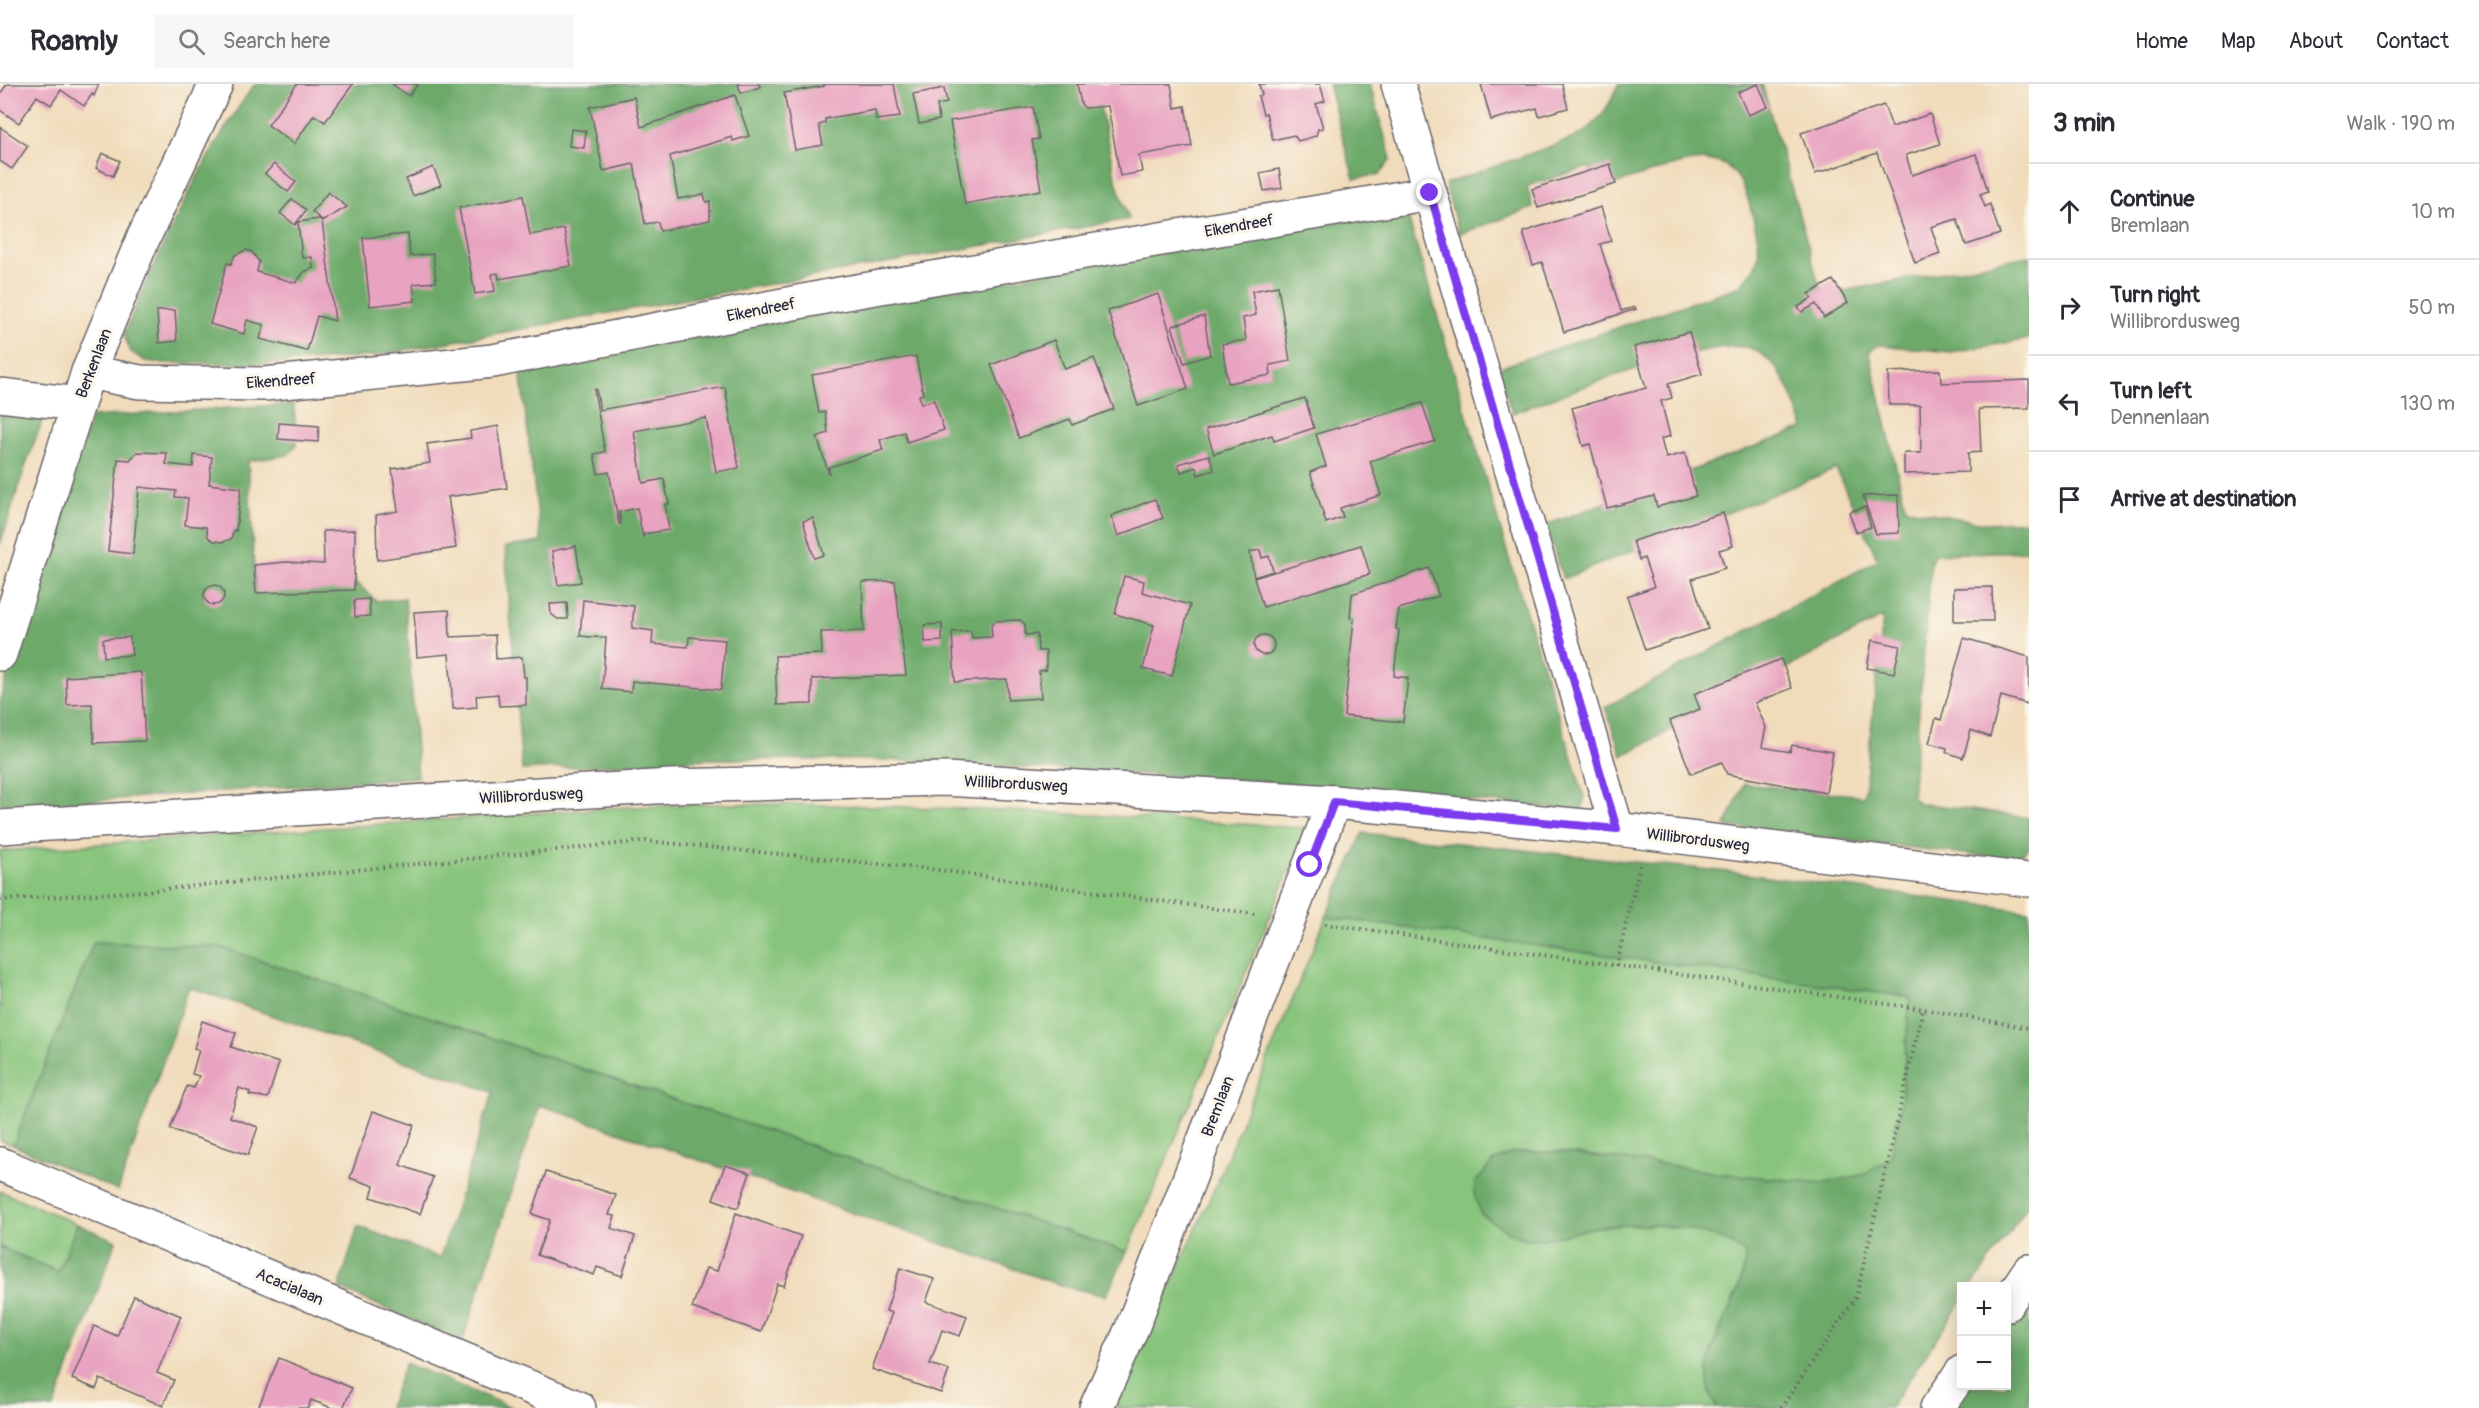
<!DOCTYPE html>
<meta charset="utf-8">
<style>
:root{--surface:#fff;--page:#f7f7f7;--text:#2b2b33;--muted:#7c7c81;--line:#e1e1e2}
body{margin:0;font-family:Pangolin,sans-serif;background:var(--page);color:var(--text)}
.controls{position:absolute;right:18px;bottom:18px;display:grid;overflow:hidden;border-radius:0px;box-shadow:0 3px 15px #0003}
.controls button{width:54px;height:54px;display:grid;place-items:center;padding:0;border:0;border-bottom:2px solid var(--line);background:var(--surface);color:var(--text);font:30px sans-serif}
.stop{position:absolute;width:18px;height:18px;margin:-14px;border:4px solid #7c3aed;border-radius:50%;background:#fff}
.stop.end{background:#7c3aed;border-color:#fff;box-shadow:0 2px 6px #0008}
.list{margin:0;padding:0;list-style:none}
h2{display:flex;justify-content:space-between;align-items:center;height:78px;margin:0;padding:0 24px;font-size:26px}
h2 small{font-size:20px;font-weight:400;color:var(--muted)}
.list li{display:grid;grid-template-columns:39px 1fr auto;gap:18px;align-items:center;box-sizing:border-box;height:96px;padding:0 24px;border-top:2px solid var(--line)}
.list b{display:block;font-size:22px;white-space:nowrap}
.list p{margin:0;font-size:20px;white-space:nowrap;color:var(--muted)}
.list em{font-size:20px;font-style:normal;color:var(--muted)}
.icon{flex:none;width:33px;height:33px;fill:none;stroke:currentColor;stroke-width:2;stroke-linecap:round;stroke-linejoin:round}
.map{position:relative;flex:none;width:2029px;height:1324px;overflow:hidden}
header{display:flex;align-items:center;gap:36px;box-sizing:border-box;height:84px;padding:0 30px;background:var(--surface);border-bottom:2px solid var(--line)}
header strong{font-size:28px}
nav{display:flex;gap:33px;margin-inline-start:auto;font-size:21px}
.search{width:420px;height:54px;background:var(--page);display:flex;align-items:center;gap:15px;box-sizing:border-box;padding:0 21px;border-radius:0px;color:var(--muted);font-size:22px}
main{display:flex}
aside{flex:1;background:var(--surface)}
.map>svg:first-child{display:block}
.green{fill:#87c47b;stroke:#54735b;stroke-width:1.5}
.forest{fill:#6daa6b;stroke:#486653;stroke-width:1.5}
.building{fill:#e8a3c0}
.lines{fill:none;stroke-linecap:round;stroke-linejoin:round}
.minor-casing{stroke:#6a6367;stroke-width:36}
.path{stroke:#6a6367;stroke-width:4;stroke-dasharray:1.5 4.5;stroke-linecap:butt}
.minor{stroke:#fff;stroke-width:33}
.route{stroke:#7c3aed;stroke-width:8}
.labels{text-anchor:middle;stroke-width:6;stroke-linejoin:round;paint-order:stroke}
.street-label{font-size:16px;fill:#22223b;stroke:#fbf7ec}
</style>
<header>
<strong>Roamly</strong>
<div class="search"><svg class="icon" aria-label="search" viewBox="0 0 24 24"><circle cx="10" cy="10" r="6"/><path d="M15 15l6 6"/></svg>Search here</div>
<nav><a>Home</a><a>Map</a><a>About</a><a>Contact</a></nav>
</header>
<main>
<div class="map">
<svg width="2029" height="1324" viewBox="0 0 2029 1324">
<rect width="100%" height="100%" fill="#fbf7ec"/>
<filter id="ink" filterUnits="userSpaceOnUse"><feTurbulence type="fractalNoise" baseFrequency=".0167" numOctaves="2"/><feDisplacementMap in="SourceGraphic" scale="12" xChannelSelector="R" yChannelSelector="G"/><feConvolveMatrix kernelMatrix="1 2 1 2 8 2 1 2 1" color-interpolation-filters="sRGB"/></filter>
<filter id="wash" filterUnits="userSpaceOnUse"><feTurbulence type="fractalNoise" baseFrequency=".008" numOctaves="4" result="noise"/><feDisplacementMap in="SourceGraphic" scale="24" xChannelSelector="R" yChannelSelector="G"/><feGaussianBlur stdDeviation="1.35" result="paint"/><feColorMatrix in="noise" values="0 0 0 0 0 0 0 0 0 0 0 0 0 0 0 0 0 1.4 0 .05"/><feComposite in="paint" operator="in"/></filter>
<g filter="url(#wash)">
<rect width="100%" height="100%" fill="#f0dbba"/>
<g class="green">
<path d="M 706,720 C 906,719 1105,731 1305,744 L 1301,759 L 1127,1168 L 221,863 L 94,858 L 13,1061 L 0,1056 L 0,767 L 607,724 Z"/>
<path d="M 1326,833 L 1910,913 L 1901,1022 L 1890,1076 L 1862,1091 L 1824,1099 L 1716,1089 L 1663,1080 L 1557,1068 L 1514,1068 L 1494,1077 L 1517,1151 C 1544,1159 1571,1146 1598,1143 C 1646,1138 1706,1140 1745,1169 C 1746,1221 1686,1270 1717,1324 L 1115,1324 L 1216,1101 Z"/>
<polygon points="0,1107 77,1140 59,1188 0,1163"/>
</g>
<g class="forest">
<path d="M 255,0 L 1095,0 L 1117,100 L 1129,135 L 372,272 L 267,280 L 160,279 L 145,277 L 130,267 L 124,251 L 132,231 C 167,151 203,71 255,0 Z"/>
<polygon points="1328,0 1370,0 1391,75 1380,90 1354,95"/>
<path d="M 1619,0 L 1762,0 L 1822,211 L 2029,172 L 2029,255 L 1951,268 L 1879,261 L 1869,267 L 1905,422 L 1909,425 L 1984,439 L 2029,437 L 2029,467 L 1935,470 L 1931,478 L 1912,713 L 1920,719 L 2029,734 L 2029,764 L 2022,770 L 2008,775 L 1725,742 L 1744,700 L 1864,712 L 1883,533 L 1622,672 L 1605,623 L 1878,476 L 1836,385 L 1563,495 L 1546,441 L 1804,344 C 1794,316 1783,279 1753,265 C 1716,249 1555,314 1512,329 L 1498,284 L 1740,202 C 1745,195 1752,188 1756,180 C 1762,166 1756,144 1752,130 C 1738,69 1711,69 1658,86 C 1637,93 1617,99 1597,106 L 1589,83 L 1527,102 L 1533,124 L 1459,150 L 1445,100 L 1574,54 C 1597,42 1609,23 1619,0 Z"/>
<polygon points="1406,126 1509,474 1584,712 1582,727 1249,696 887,676 710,675 522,686 505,463 541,458 520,285 1088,181"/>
<polygon points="294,320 296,361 288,371 248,377 255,502 354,496 376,517 405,514 418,693 49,720 0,720 0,615 74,379 92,333"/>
<polygon points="0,330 43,335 26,380 0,461"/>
<path d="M 1363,749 L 1730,788 L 2029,827 L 2029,1120 L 1972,1202 L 1962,1202 L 1961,1218 L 1890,1324 L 1717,1324 C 1685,1270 1747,1222 1745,1169 C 1706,1140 1646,1138 1598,1143 C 1576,1146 1552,1157 1530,1155 C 1512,1153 1495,1139 1481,1130 L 1474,1110 L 1475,1099 L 1494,1077 L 1514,1068 L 1557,1068 L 1663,1080 L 1716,1089 L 1824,1099 L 1862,1091 L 1890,1075 L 1901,1021 L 1910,913 L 1326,833 Z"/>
<polygon points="94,858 221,863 1127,1168 1106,1212 1063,1202 540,1021 462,1258 339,1204 358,1142 440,1174 493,1008 189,903 118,1107 13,1061"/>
<polygon points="77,1140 116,1157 54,1324 0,1324 0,1163 58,1188"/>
<polygon points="2029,1201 2029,1324 1946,1324 1962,1302 2006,1302 2007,1234"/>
<polygon points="405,1279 513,1324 389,1324"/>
</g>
<g id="blocks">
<g class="building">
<polygon points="7,0 99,0 94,12 92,10 84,22 61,6 51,21 37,12 19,39 0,26 0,10"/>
<polygon points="297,0 353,0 325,38 314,31 294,60 268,41"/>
<polygon points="392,0 418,0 409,12"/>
<polygon points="738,0 759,0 760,3 741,9"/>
<polygon points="824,0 894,0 900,33 876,36 875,26 825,35 825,39 819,41 823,61 795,66 784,9 824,2"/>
<polygon points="1077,0 1171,0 1175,24 1185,22 1192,62 1139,71 1142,88 1120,92 1108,22 1085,24 1081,20"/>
<polygon points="1259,0 1320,0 1325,17 1316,20 1323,44 1318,45 1316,52 1298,57 1294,51 1273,56 1266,29 1263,30 1258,12 1262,11"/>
<polygon points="1481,0 1562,0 1568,24 1539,32 1537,24 1491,36"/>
<polygon points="1758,0 1768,23 1748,31 1738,8"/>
<polygon points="944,4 947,19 937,21 939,36 919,40 913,10"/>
<polygon points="735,11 749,52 733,57 732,53 670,72 678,115 704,110 706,118 710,117 710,136 660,147 658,138 645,140 634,80 603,87 590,23 634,13 641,43"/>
<polygon points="1884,21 1892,43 1930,30 1940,60 1906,71 1912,91 1976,70 1988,107 1980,110 1985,123 1990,120 2000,150 1966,161 1957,135 1931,143 1940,170 1915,179 1877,69 1815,90 1801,49"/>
<polygon points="1033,23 1039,55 1032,56 1041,106 965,120 950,37"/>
<polygon points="0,43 28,62 12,85 0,77"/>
<polygon points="571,45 586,47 584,64 569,62"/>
<polygon points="102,69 120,77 113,92 96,84"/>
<polygon points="274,80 296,98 288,108 265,90"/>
<polygon points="1610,80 1616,100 1538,124 1532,105"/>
<polygon points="433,83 441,101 413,112 406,95"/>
<polygon points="1279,85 1282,104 1264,107 1260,89"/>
<polygon points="328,108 347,123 323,137 312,128"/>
<polygon points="523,112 530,151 564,145 571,182 499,195 498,189 492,190 495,207 475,210 459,124"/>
<polygon points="292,115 306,126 295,141 280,129"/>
<polygon points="1601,123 1611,157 1600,160 1621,227 1635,223 1636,225 1564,248 1542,178 1533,181 1523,148"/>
<polygon points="319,135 322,137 335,237 317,232 307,267 260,255 264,241 247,236 244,250 210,240 227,179 231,180 235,171 246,166 252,168 259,178 257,188 296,199 304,188 313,184 312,173 302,174 298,138"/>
<polygon points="408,150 410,172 433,170 436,198 413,200 415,217 370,222 363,154"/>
<polygon points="1833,196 1848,219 1824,234 1816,220 1802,228 1798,223 1812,214 1809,210"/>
<polygon points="1278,202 1290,277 1270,281 1271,291 1228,299 1222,260 1246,256 1243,234 1256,231 1252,207"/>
<polygon points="1158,210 1188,305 1138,322 1108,227"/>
<polygon points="175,226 177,257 159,259 157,227"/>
<polygon points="1204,232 1210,271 1184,279 1172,242"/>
<polygon points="1689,248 1702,290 1668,300 1672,314 1661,317 1670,352 1661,355 1666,374 1685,369 1696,412 1657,423 1654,412 1607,424 1590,360 1583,362 1572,324 1646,304 1634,263"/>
<polygon points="1054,256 1065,285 1094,274 1114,325 1072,341 1070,335 1019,354 991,281"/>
<polygon points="916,272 923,310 919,311 921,320 934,316 944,346 907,358 904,348 880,356 883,366 829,383 829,390 817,353 828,349 825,328 819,329 812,291"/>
<polygon points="1940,286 1941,299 2029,296 2029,324 1979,325 1981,368 1968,369 1968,388 1904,390 1904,369 1921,369 1920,321 1889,321 1888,288"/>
<polygon points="725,303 739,384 716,388 706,334 634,347 643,399 664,395 669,420 665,420 669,446 644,450 643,454 637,424 619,428 621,440 619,440 609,388 598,390 594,370 605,368 594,306 596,305 600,326"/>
<polygon points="1305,314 1314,344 1274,357 1272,351 1214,370 1206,345"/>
<polygon points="1422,319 1435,357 1370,377 1381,411 1340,424 1343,433 1326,439 1310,388 1326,382 1316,350"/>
<polygon points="279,339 319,342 318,358 278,355"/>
<polygon points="498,342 507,404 448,413 456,464 377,476 376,431 398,427 392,385 430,379 427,360 471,354 470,347"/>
<polygon points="137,368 167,369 166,380 193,383 194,371 212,373 209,400 241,404 236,447 234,446 231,455 223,458 214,457 208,453 206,443 185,441 188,414 175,413 176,407 139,403 133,470 108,467 118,375 130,376"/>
<polygon points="1209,371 1214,386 1198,391 1196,383 1181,388 1178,380"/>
<polygon points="1898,411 1899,449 1876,450 1863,412"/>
<polygon points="1155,415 1163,434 1118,452 1111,432"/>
<polygon points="1865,423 1871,443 1856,448 1849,428"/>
<polygon points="1723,429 1733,462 1719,466 1725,484 1692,495 1708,545 1645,566 1627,512 1654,503 1644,474 1639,476 1633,457"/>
<polygon points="813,434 824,471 814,474 803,437"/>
<polygon points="355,446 354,506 256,509 254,481 286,478 324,480 323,447"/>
<polygon points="1361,461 1370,490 1263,523 1254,494"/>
<polygon points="576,462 581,498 558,501 552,467"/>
<polygon points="1260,466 1262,474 1269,472 1273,487 1254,493 1250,468"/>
<polygon points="1429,484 1439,512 1399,525 1396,545 1399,546 1394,592 1408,594 1403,638 1344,632 1354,535 1350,534 1352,510"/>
<polygon points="1124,492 1144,497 1142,508 1190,521 1172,592 1143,585 1154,541 1115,530"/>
<polygon points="895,497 906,591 812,595 812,620 777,621 775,572 822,570 821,548 864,547 862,498"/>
<circle cx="214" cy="511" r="10"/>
<polygon points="1992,503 1993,537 1954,537 1954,504"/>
<polygon points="369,515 370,532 355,533 354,516"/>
<polygon points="583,516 634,522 632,544 653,547 652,560 688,563 689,553 725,556 721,606 632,597 631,608 602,605 606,554 580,552"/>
<polygon points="567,519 568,535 558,535 551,530 550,520"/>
<polygon points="449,526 450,553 495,551 496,575 522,573 524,593 526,593 526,621 499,622 498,610 476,612 477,623 453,625 449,570 417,573 414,528"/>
<polygon points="1020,536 1025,540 1025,551 1037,550 1038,567 1046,567 1046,586 1039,587 1041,614 1008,616 1007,595 955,598 952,548 971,547 972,554 992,553 991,541 996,537"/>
<polygon points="942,540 942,557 925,558 924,541"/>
<circle cx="1264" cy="561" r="10"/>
<polygon points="130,553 132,571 104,573 103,555"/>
<polygon points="1964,554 2029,573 2029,617 2028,620 2001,612 1990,653 1971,646 1963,674 1946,668 1947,664 1929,659 1936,634 1941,636"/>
<polygon points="1872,556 1900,562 1894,589 1867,584"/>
<polygon points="1781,575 1792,604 1755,619 1766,643 1762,663 1790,668 1792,661 1833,668 1826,709 1727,690 1722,678 1691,690 1670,637 1700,625 1694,610"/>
<polygon points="141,588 145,657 94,659 92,620 67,621 66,593"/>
<polygon points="202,937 236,949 231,963 279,979 268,1014 249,1011 250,1008 239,1004 230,1033 258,1043 248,1071 170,1045 187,1002 194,1004 199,992 192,990 199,966 194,964"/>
<polygon points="373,1027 414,1041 400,1081 433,1093 420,1130 371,1113 374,1102 350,1094"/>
<polygon points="725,1081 750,1089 738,1124 713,1115"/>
<polygon points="546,1088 616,1111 609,1131 615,1132 611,1144 635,1152 622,1192 597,1183 594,1191 537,1171 550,1136 532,1130"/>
<polygon points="736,1129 801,1152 784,1202 777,1200 761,1248 692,1224 706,1184 717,1187"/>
<polygon points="900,1184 934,1195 926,1218 967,1232 960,1252 942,1246 930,1280 949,1286 941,1309 872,1285 892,1229 886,1227"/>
<polygon points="134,1212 181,1232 157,1289 174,1296 163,1322 100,1295 96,1305 72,1295 94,1242 117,1252"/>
<polygon points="279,1274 352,1304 343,1324 332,1324 311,1316 308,1324 258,1324"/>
</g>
</g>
</g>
<g filter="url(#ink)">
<use href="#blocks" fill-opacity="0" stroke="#6a6367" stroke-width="1.5"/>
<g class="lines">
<defs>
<g id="minor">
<polyline points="1398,0 1617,745"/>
<polyline points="88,288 140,298 264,300 493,277 840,210 1430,109"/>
<polyline points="0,311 78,320"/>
<polyline points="0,570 88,288 142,157 216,0"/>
<polyline points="0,743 671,702 945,695 1334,718 1617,745 2029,796"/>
<polyline points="0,1080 579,1324"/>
<polyline points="2006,1221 2029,1187"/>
<polyline points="1096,1324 1132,1244 1334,718"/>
<polyline points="1937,1324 1962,1288"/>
</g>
</defs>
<use href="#minor" class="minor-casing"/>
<g class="path">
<polyline points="0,816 146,807 646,757 931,785 1255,830"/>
<polyline points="1325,840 1923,925 2029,944"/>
<polyline points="1616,882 1640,781"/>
<polyline points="1781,1324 1856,1213 1923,925"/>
</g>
<use href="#minor" class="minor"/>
</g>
</g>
<g class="lines" filter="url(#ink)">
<polyline class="route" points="1310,781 1334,718 1617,745 1430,109"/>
</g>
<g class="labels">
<g class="street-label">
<text transform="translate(1239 141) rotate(-10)" y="6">Eikendreef</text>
<text transform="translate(761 225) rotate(-11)" y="6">Eikendreef</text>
<text transform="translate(93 279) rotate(-69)" y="6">Berkenlaan</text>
<text transform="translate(281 296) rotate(-4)" y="6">Eikendreef</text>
<text transform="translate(1016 699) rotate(3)" y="6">Willibrordusweg</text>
<text transform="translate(531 711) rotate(-3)" y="6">Willibrordusweg</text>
<text transform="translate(1698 755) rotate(7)" y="6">Willibrordusweg</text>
<text transform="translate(1217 1022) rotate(-69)" y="6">Bremlaan</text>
<text transform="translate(290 1202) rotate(23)" y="6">Acacialaan</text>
</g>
</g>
</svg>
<div class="controls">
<button>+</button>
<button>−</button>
</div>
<div class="stop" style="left:1310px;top:781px"></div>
<div class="stop end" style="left:1430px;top:109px"></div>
</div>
<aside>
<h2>3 min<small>Walk · 190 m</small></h2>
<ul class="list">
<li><svg class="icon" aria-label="ahead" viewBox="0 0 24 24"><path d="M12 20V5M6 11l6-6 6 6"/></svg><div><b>Continue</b><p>Bremlaan</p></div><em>10 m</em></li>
<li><svg class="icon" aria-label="right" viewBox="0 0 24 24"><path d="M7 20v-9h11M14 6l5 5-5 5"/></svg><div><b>Turn right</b><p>Willibrordusweg</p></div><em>50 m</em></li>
<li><svg class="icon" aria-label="left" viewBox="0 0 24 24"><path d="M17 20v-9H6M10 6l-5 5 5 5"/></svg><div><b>Turn left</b><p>Dennenlaan</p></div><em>130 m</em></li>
<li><svg class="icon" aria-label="arrive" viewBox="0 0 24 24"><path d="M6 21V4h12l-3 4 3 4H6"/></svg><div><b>Arrive at destination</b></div></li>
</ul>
</aside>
</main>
